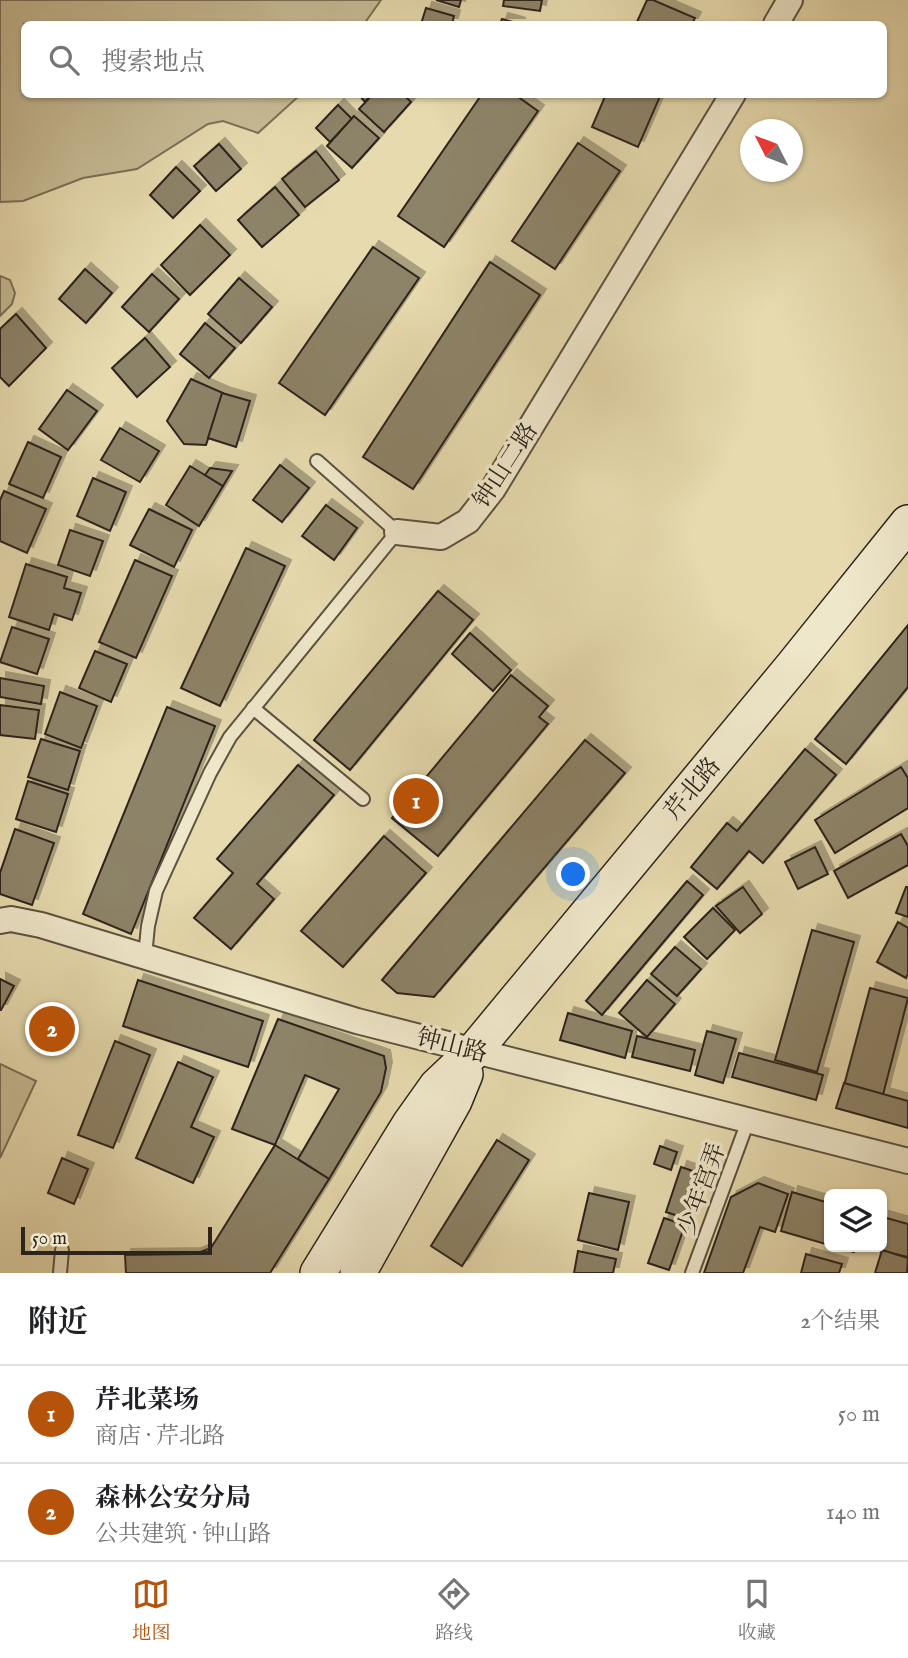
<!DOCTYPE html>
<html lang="zh">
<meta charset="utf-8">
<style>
:root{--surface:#fff;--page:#f2f2f2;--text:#202124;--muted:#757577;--line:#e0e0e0;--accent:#b45309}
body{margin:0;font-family:"IM FELL English","Noto Serif SC",serif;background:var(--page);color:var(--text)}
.controls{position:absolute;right:21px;bottom:21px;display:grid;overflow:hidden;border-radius:10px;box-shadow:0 2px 5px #0004}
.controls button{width:63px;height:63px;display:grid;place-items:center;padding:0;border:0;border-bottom:2px solid var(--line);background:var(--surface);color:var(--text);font:35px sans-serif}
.compass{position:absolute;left:740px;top:119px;width:63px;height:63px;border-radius:50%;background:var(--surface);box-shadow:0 2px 5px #0004;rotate:312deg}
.scale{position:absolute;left:21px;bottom:18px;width:191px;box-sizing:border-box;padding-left:7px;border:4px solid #2d241c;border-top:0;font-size:19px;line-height:24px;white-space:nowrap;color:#2d241c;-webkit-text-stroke:5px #efe7ca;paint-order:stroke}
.you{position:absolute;left:574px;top:875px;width:24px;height:24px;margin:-18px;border:5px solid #fff;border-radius:50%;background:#1a73e8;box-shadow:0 0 0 10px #1a73e833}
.badge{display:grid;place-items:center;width:46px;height:46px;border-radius:50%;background:var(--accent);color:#fff;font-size:23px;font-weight:700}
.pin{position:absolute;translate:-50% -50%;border:4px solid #fff;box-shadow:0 2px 7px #0006}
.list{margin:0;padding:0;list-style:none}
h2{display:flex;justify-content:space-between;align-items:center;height:91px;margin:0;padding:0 28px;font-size:30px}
h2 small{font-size:23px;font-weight:400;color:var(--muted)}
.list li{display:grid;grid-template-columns:46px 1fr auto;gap:21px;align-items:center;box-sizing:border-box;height:98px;padding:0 28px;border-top:2px solid var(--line)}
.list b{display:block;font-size:26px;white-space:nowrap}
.list p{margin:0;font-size:23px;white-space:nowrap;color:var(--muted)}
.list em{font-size:23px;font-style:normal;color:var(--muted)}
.icon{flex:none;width:38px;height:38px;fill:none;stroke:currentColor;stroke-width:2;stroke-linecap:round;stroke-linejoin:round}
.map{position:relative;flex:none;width:908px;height:1273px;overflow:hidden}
.search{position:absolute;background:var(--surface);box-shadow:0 2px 5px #0004;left:21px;right:21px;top:21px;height:77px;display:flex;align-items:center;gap:18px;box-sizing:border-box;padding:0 24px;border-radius:10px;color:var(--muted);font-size:26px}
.sheet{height:287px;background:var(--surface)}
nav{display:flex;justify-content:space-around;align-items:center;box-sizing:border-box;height:98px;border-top:2px solid var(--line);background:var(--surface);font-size:19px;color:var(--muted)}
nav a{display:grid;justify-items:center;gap:4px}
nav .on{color:var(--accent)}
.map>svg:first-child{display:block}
.green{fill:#c7bb95;stroke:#7a7058;stroke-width:2}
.building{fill:#8d8368;stroke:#2d241c;stroke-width:2;filter:url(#shadow)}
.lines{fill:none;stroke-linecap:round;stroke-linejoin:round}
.lane-casing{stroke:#5b5240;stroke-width:16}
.street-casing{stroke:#5b5240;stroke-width:28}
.secondary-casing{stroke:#2d241c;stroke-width:38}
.lane{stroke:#efe7ca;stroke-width:12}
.street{stroke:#efe7ca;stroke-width:24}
.secondary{stroke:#efe7ca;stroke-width:35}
.labels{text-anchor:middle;stroke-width:7;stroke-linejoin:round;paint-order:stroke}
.street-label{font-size:24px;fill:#2d241c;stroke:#efe7ca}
</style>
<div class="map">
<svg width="908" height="1273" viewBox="0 0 908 1273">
<defs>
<filter id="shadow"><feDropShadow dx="6" dy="-6" stdDeviation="0" flood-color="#0004"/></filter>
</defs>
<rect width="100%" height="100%" fill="#e6daae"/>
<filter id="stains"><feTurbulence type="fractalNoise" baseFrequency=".00286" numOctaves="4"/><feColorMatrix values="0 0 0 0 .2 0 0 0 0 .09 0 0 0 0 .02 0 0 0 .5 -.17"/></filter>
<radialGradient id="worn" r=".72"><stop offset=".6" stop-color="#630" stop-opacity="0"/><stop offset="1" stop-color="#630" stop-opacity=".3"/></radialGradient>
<g class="green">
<polygon points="0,0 381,0 364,24 24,24 24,94 300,95 258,133 223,121 208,124 137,169 83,178 23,201 0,202"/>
<polygon points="0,276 10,280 15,293 12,304 0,316"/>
<polygon points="0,1064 36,1081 0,1158"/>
</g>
<g class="building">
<polygon points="436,0 461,0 459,7"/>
<polygon points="504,0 542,0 540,11 503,6"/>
<polygon points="647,0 653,0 695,18 692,24 636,24"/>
<polygon points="426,8 454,16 452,24 421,24"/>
<polygon points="502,19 520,24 500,24"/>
<polygon points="358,94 372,94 365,102"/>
<polygon points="373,94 403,94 411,102 384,132 359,109"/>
<polygon points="482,94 514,94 538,111 444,247 398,216"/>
<polygon points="606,94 661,94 638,147 592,127"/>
<polygon points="338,105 352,119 330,142 316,128"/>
<polygon points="354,116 379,138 352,168 327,146"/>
<polygon points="578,143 620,171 555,269 512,241"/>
<polygon points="219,144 241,169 216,191 194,166"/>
<polygon points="316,151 339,180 305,207 282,179"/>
<polygon points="176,167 200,191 173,218 150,195"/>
<polygon points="275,187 299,215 262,247 238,220"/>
<polygon points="200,225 230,255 190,295 161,265"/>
<polygon points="373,247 419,278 325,415 279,383"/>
<polygon points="490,262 540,295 413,489 363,457"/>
<polygon points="85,269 112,293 86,323 59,299"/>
<polygon points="152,274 179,299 149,332 122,307"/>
<polygon points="239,278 272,307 241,343 208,314"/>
<polygon points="16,314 46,348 9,386 0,377 0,329"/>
<polygon points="205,323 235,348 209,378 180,354"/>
<polygon points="145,338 170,367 137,397 112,368"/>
<polygon points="191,379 223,393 206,445 184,444 167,421"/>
<polygon points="67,390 97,411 68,450 39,429"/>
<polygon points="222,393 250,401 236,447 208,438"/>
<polygon points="120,428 159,451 140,482 101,460"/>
<polygon points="28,442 61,457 43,498 9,484"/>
<polygon points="280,465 309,488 282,522 253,500"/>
<polygon points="190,466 223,486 199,526 166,505"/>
<polygon points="210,468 232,471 223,486 205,475"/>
<polygon points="93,478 126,492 110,531 77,516"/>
<polygon points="4,491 46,509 27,553 0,541 0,500"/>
<polygon points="326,505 357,528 334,560 302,536"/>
<polygon points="149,509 192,530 174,567 130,545"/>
<polygon points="70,530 103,541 90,576 58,565"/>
<polygon points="246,548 285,566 220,706 181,688"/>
<polygon points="135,560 172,576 136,658 99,642"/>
<polygon points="26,564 67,577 64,588 81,593 72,620 54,614 49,630 9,617"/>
<polygon points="438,591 473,620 350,770 314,740"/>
<polygon points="908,625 908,687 846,764 815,739"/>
<polygon points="12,627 49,639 37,674 0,662"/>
<polygon points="470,633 511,670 493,691 452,654"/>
<polygon points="95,651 127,664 111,702 79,688"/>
<polygon points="511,675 548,706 539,717 548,724 438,856 392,818"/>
<polygon points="0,678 44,686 41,704 0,697"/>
<polygon points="60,692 97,706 81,748 45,734"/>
<polygon points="0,705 39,710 35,739 0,735"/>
<polygon points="167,707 215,726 131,934 83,914"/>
<polygon points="41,739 80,751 68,790 28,777"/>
<polygon points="585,740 625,773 434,997 397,993 382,980"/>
<polygon points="805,749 836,775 763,863 749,851 717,889 691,867 727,823 737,831"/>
<polygon points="298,765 334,795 257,884 274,899 231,949 194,918 233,873 217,859"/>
<polygon points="901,767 908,778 908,808 835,853 815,820"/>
<polygon points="28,781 68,794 56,832 16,819"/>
<polygon points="15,829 54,843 32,905 0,894 0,873"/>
<polygon points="901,834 908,846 908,865 848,898 834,871"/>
<polygon points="384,836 426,873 343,967 301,931"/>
<polygon points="815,847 828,874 798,889 785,862"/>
<polygon points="687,881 703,895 602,1015 586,1001"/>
<polygon points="743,887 762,914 740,933 716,906"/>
<polygon points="906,887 908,887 908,917 896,913"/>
<polygon points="713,908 735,930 707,959 684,937"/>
<polygon points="898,922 908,928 908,974 906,978 877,962"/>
<polygon points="812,930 854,942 817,1072 775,1060"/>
<polygon points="675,947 701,969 677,996 651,974"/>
<polygon points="0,979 14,986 1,1010 0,1010"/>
<polygon points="138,980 263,1021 248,1067 123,1026"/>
<polygon points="647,980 675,1004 647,1037 619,1013"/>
<polygon points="870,988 908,998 877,1118 838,1108"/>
<polygon points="568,1013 632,1031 625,1058 560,1040"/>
<polygon points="278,1019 384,1056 386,1068 381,1092 329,1179 298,1159 339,1089 305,1075 275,1145 232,1129"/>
<polygon points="707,1031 736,1039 723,1083 695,1075"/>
<polygon points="637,1036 695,1050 690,1071 632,1057"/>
<polygon points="115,1041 150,1055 113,1148 78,1135"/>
<polygon points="739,1053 823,1075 816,1100 732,1077"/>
<polygon points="178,1062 213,1077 191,1127 214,1137 193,1183 136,1158"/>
<polygon points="844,1083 908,1101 908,1128 836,1108"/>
<polygon points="497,1140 529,1160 462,1266 431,1246"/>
<polygon points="275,1145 329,1179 270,1273 126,1273 125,1255 195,1254 211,1248"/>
<polygon points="660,1146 677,1152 671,1170 654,1164"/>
<polygon points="62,1158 88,1169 74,1204 48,1193"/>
<polygon points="681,1167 702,1174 687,1219 666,1212"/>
<polygon points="758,1183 788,1194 775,1232 760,1227 743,1273 704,1273 731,1197"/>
<polygon points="792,1192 829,1203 829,1245 781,1231"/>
<polygon points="589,1193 629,1202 618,1250 578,1240"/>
<polygon points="883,1217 908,1224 908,1257 874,1249 875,1247 882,1247"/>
<polygon points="664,1218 685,1225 669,1270 648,1263"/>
<polygon points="835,1247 856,1247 854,1252"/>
<polygon points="882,1250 908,1258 907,1273 875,1273"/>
<polygon points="578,1251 616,1259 613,1273 574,1273"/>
<polygon points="806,1254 842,1264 839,1273 801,1273"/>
</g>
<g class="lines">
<defs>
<g id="lane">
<polyline points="253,708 363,799"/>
<polyline points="145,956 148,926 156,891 210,773 230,737 397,532 317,461"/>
<polyline points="60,1273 62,1250"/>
<polyline points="692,1273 748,1121"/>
</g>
<g id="street">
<polyline points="776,24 790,0"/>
<polyline points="397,532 441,537 468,521 493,489 733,94"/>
<polyline points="0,921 11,919 41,925 357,1021 908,1161"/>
</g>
<g id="secondary">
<polyline points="318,1273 410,1124 437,1086 474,1051 793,666 908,523"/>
<polyline points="358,1273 454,1101 465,1074"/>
</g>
</defs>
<use href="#lane" class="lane-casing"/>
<use href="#street" class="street-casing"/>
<use href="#secondary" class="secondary-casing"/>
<use href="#lane" class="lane"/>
<use href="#street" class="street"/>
<use href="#secondary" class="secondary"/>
</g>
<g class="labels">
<g class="street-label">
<text transform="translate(505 465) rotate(-57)" y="8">钟山二路</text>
<text transform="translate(692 788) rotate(-50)" y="8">芹北路</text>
<text transform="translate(452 1045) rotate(14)" y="8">钟山路</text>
<text transform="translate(701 1189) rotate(-70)" y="8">少年宫弄</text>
</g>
</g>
<rect width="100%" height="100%" filter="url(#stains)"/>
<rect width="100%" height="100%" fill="url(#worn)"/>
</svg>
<div class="controls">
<button><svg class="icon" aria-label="layers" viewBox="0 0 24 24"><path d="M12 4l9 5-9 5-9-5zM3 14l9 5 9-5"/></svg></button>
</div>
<svg class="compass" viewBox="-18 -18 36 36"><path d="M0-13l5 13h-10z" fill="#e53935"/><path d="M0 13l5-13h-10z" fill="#757577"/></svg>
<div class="scale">50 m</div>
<div class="you"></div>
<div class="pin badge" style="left:416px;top:801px">1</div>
<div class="pin badge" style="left:52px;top:1029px">2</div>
<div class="search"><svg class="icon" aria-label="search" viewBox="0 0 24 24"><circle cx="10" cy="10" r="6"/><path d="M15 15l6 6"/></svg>搜索地点</div>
</div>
<section class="sheet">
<h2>附近<small>2个结果</small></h2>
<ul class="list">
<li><span class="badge">1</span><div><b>芹北菜场</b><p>商店 · 芹北路</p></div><em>50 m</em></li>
<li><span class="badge">2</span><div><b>森林公安分局</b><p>公共建筑 · 钟山路</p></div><em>140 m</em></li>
</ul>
</section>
<nav>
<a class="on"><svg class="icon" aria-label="map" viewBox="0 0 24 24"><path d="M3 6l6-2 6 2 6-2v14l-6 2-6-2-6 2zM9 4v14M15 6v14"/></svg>地图</a>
<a><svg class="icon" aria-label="directions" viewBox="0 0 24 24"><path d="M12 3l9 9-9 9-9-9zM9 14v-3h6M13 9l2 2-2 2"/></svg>路线</a>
<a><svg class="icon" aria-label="saved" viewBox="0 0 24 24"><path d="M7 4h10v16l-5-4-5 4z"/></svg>收藏</a>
</nav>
